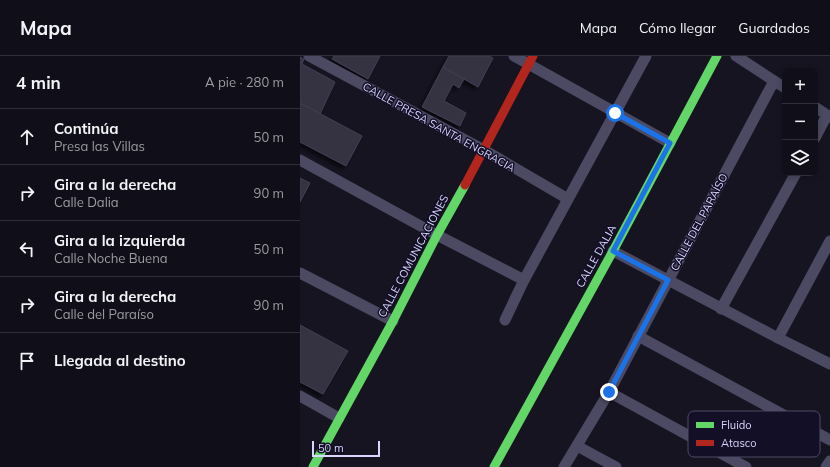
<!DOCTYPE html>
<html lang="es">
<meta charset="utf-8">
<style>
:root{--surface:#100f19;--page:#191822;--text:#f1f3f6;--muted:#9c9ca2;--line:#302f38}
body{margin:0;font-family:Mulish,sans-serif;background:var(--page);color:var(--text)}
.controls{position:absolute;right:12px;top:12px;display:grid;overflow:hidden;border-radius:8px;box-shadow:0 2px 6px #0003}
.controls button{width:36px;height:36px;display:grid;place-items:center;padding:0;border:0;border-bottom:1px solid var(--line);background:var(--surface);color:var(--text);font:20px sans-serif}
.scale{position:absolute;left:12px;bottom:10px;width:68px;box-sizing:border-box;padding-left:4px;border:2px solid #d9d5fe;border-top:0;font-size:11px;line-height:14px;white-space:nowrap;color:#d9d5fe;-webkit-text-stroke:3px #130f26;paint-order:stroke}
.stop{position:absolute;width:12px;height:12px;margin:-9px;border:3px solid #1a73e8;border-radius:50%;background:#fff}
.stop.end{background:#1a73e8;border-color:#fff;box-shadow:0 1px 4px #0008}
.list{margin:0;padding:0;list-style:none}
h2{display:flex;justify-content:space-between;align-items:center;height:52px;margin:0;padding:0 16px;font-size:17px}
h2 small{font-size:13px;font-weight:400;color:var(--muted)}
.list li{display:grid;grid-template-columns:26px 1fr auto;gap:12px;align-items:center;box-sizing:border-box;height:56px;padding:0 16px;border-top:1px solid var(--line)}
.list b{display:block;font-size:15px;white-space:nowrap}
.list p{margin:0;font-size:13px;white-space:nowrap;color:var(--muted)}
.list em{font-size:13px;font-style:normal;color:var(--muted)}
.icon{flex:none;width:22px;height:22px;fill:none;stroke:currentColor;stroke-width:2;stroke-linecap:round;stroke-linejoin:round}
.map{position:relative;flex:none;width:530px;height:411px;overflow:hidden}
header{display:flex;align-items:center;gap:24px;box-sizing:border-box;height:56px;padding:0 20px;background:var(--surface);border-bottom:1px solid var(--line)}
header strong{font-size:19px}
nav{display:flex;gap:22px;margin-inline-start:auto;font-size:14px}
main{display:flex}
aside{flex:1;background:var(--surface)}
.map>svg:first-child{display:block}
.building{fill:#343243;stroke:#433f54;filter:url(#shadow)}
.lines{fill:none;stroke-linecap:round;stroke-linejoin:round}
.street{stroke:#4b4a62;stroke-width:11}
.fast{stroke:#63d668;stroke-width:9}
.jam{stroke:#b3261e;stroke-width:9}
.route{stroke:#1a73e8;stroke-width:5}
.labels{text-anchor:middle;stroke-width:3;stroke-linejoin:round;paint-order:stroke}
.street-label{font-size:11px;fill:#d9d5fe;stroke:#130f26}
.key{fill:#130f26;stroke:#4e4a67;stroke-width:1}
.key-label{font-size:11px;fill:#d9d5fe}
</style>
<header>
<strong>Mapa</strong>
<nav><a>Mapa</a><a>Cómo llegar</a><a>Guardados</a></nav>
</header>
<main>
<aside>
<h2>4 min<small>A pie · 280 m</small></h2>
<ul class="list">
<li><svg class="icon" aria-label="ahead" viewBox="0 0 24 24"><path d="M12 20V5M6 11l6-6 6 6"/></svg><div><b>Continúa</b><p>Presa las Villas</p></div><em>50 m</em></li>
<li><svg class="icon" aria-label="right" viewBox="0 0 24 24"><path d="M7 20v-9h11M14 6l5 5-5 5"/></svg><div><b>Gira a la derecha</b><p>Calle Dalia</p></div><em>90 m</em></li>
<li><svg class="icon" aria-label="left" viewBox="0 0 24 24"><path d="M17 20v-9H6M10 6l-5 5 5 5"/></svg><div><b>Gira a la izquierda</b><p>Calle Noche Buena</p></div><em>50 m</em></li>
<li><svg class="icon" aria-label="right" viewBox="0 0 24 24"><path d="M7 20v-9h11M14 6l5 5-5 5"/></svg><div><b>Gira a la derecha</b><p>Calle del Paraíso</p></div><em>90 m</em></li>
<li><svg class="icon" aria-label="arrive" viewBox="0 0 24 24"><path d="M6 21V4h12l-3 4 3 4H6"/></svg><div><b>Llegada al destino</b></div></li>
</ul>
</aside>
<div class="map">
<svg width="530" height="411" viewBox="0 0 530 411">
<defs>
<filter id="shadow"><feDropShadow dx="-3" dy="3" stdDeviation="2" flood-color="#0009"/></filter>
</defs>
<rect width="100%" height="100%" fill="#161421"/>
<g class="building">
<polygon points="34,0 80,0 68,23 32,3"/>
<polygon points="149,0 189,0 193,2 178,31 143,11"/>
<polygon points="0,1 4,3 2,8 35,26 20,58 0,48"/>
<polygon points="143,11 164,23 159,32 153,28 144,45 166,57 160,70 122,51"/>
<polygon points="0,47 62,80 46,110 0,86"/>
<polygon points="0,122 10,127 0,146"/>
<polygon points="0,269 48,295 23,338 0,326"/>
</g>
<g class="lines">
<g class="street">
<polyline points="9,0 184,94 268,143"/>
<polyline points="214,0 370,87"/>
<polyline points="436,0 485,32"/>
<polyline points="515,51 530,61"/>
<polyline points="515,82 527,59"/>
<polyline points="0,104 137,179 224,224"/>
<polyline points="313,195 478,282 530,308"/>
<polyline points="0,217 93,265"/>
<polyline points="421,253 496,117"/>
<polyline points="205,264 224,224 346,0"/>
<polyline points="338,280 530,384"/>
<polyline points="478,282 530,185"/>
<polyline points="309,336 446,411"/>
<polyline points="0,340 39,362"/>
<polyline points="277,390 316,411"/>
<polyline points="264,411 309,336 474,25"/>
<polyline points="526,411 530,405"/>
</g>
<g class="fast">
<polyline points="13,411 93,265 137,179 165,129"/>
<polyline points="194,411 313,195 417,0"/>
</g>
<polyline class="jam" points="165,129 233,0"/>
</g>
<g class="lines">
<polyline class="route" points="309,336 368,224 313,195 370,87 315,57"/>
</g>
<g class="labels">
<g class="street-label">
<text transform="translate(139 71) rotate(29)" y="4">CALLE PRESA SANTA ENGRACIA</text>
<text transform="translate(399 166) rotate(-62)" y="4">CALLE DEL PARAÍSO</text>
<text transform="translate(113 200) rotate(-62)" y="4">CALLE COMUNICACIONES</text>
<text transform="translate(296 200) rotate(-61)" y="4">CALLE DALIA</text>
</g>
</g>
<rect x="388" y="355" width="132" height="46" rx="6" class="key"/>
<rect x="396" y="366" width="18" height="6" fill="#63d668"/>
<rect x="396" y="384" width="18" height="6" fill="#b3261e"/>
<g class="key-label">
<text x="421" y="373">Fluido</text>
<text x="421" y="391">Atasco</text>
</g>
</svg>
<div class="controls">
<button>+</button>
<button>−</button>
<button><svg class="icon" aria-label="layers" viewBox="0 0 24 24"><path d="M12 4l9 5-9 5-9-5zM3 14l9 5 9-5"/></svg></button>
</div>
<div class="scale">50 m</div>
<div class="stop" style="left:315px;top:57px"></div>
<div class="stop end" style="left:309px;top:336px"></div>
</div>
</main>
